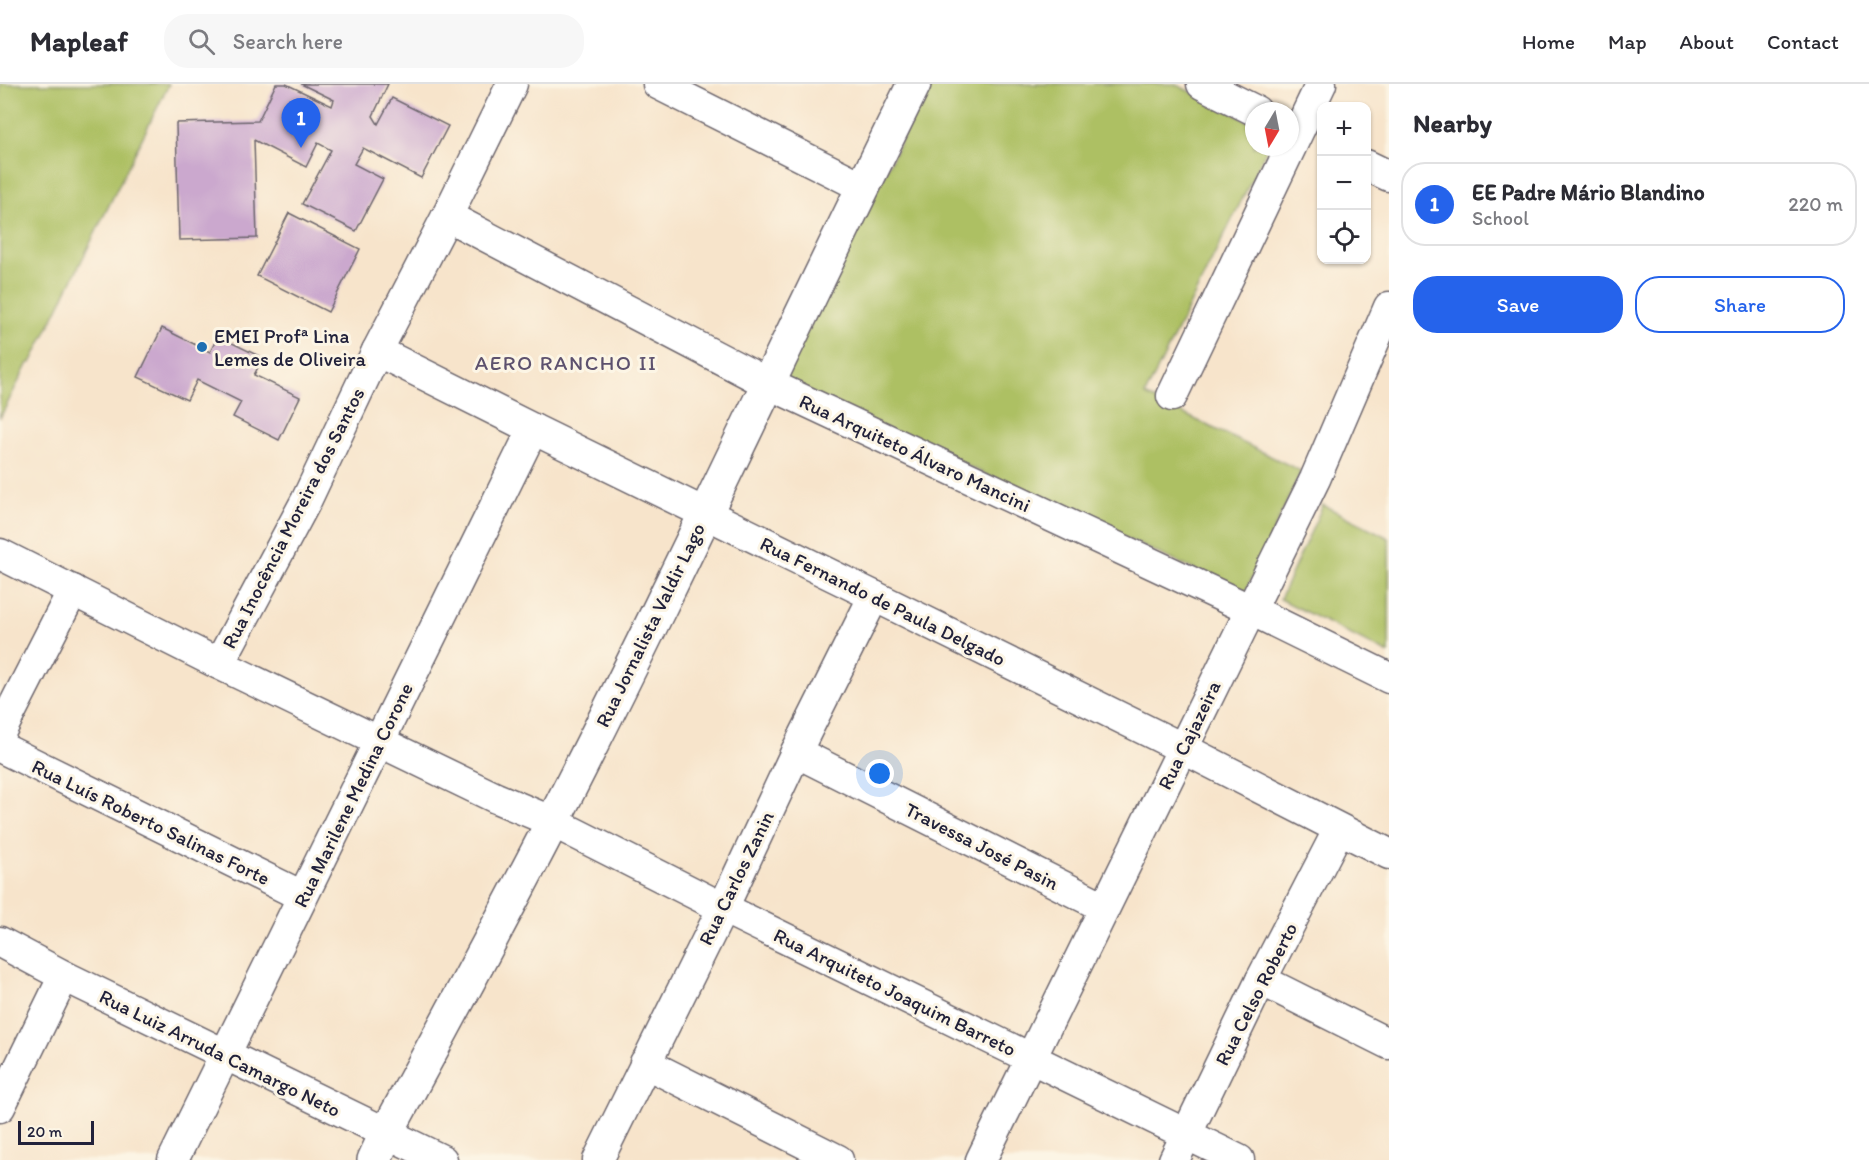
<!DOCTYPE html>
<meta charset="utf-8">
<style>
:root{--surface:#fff;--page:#f7f7f7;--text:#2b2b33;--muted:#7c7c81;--line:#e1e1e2;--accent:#2563eb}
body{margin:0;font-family:Itim,sans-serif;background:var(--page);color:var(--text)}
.controls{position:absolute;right:18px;top:18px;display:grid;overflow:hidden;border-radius:12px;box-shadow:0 2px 4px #0004}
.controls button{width:54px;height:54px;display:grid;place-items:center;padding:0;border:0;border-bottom:2px solid var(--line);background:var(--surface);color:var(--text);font:30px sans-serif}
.compass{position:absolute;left:1245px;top:18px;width:54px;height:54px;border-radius:50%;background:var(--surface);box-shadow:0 2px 4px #0004;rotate:190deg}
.scale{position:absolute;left:18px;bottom:15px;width:76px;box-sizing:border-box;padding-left:6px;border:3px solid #22223b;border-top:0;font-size:16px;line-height:21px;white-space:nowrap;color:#22223b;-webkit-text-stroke:4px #fcf5e5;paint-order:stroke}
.you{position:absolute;left:880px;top:690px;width:21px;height:21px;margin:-15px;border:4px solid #fff;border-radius:50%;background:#1a73e8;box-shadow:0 0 0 9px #1a73e833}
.badge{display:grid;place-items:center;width:39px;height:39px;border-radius:50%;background:var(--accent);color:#fff;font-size:20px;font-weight:700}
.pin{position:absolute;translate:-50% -50px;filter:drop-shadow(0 2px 3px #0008)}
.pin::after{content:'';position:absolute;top:32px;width:21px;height:18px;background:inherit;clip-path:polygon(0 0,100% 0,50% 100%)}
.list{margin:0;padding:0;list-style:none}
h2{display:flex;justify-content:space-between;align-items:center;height:78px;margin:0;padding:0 24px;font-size:26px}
h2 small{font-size:20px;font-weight:400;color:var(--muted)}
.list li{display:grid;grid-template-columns:39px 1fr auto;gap:18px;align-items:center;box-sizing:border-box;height:84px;margin:0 12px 12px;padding:0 12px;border:2px solid var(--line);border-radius:24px}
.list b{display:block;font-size:22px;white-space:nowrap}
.list p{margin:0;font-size:20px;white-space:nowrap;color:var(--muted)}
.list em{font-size:20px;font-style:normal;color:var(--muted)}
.actions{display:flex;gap:12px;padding:18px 24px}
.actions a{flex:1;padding:14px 0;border:2px solid var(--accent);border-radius:24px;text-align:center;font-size:21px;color:var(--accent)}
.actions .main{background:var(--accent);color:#fff}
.icon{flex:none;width:33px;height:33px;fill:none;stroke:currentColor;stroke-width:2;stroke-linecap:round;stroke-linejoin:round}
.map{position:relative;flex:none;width:1389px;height:1076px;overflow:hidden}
header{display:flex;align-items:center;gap:36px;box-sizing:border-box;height:84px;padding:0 30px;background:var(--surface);border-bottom:2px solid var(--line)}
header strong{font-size:28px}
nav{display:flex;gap:33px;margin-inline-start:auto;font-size:21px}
.search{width:420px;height:54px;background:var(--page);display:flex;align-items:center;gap:15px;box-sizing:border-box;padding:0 21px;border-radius:24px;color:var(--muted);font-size:22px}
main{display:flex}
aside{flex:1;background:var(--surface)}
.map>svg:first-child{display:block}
.green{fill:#adc064;stroke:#687150;stroke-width:1.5}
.building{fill:#cba8ce}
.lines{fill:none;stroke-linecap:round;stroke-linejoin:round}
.minor-casing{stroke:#6d666d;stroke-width:33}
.tertiary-casing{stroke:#6d666d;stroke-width:36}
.minor{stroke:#fff;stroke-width:30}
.tertiary{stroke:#fff;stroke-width:33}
.poi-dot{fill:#1f6fb2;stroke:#fcf5e5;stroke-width:2}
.labels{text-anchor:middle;stroke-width:6;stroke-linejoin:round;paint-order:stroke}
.poi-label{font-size:20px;fill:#22223b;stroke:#fcf5e5;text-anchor:start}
.street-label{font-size:20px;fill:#22223b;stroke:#fcf5e5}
.neighbourhood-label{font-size:21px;letter-spacing:1.5px;fill:#5d516e;stroke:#fcf5e5}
</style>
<header>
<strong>Mapleaf</strong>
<div class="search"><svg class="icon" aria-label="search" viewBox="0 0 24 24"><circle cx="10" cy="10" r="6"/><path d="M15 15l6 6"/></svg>Search here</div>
<nav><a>Home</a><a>Map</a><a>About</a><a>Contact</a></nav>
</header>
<main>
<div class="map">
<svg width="1389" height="1076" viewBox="0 0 1389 1076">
<rect width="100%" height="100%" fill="#fcf5e5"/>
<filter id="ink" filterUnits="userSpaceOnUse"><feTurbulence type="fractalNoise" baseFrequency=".0167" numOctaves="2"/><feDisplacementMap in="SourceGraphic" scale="12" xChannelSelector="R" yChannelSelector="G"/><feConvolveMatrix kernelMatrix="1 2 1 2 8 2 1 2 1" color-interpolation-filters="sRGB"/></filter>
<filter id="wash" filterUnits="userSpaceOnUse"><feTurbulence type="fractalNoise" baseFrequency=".008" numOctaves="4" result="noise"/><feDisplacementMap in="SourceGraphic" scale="24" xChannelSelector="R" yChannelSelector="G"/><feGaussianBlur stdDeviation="1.35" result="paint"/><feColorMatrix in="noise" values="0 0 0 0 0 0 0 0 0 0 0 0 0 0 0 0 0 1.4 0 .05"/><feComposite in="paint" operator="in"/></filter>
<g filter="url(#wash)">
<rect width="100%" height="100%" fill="#f7e4cb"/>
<g class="green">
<polygon points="0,0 169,0 31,279 28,279 0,334"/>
<polygon points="929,0 1175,0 1254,40 1254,63 1268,63 1145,311 1301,387 1245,509 782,297"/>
<polygon points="1323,421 1389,454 1389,570 1280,515"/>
</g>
<g id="blocks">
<g class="building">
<polygon points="276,0 286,0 332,22 334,16 301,0 388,0 373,32 378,40 392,14 448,42 421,94 363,64 354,80 383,95 356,147 302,120 331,66 318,59 306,83 254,56 257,154 179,156 176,39 258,37"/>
<polygon points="289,129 360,165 328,228 257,192"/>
<polygon points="162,244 210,268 218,252 263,274 254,291 300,313 279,356 233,333 241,318 197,296 187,316 138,293"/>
</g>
</g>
</g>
<g filter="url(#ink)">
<use href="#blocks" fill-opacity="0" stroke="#6d666d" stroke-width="1.5"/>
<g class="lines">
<defs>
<g id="minor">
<polyline points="658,0 863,103"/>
<polyline points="1202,0 1256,27"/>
<polyline points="1366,81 1389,92"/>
<polyline points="447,132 769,300 1251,526 1389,594"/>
<polyline points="377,267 533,345 874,512 1182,664 1389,770"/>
<polyline points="1172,312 1321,0"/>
<polyline points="0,470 219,580 496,714 553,738 723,824 1239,1076"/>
<polyline points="219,580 306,417 377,267 447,132 512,0"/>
<polyline points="0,649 73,506"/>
<polyline points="0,663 302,812"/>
<polyline points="796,668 1104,823"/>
<polyline points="0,858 64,892 442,1076"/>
<polyline points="1261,896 1389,960"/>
<polyline points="645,979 838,1076"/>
<polyline points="0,1023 64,892"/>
<polyline points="173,1076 533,345"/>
<polyline points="598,1076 723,824 796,668 874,512"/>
<polyline points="981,1076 1315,395 1389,223"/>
<polyline points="1174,1076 1261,896 1339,745"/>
</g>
<path id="tertiary" d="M 374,1076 L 386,1050 C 442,946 499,842 553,737 C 678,494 792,245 914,0"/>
</defs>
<use href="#minor" class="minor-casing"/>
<use href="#tertiary" class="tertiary-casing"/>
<use href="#minor" class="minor"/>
<use href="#tertiary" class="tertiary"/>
</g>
</g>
<circle class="poi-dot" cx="202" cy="263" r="6"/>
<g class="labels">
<g class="poi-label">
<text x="214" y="259">EMEI Profª Lina<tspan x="214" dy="23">Lemes de Oliveira</tspan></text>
</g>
<g class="street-label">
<text transform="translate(915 369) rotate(25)" y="7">Rua Arquiteto Álvaro Mancini</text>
<text transform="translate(293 434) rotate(-63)" y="7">Rua Inocência Moreira dos Santos</text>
<text transform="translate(883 517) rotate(26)" y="7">Rua Fernando de Paula Delgado</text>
<text transform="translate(650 541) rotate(-64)" y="7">Rua Jornalista Valdir Lago</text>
<text transform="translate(1189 651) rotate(-64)" y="7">Rua Cajazeira</text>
<text transform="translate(353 711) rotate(-64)" y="7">Rua Marilene Medina Corone</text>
<text transform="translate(151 738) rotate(26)" y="7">Rua Luís Roberto Salinas Forte</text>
<text transform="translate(982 762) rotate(27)" y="7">Travessa José Pasin</text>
<text transform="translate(736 794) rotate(-64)" y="7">Rua Carlos Zanin</text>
<text transform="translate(895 908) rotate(26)" y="7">Rua Arquiteto Joaquim Barreto</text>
<text transform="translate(1256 910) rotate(-63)" y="7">Rua Celso Roberto</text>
<text transform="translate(220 969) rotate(26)" y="7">Rua Luiz Arruda Camargo Neto</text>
</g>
<g class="neighbourhood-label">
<text x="566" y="286">AERO RANCHO II</text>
</g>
</g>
</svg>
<div class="controls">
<button>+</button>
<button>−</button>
<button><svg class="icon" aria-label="locate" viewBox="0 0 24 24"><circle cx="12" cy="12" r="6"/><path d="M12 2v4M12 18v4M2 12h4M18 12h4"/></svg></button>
</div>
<svg class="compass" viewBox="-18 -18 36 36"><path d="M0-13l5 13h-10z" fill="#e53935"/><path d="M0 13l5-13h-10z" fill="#7c7c81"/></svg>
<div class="scale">20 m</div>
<div class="you"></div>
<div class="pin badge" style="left:301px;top:64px">1</div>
</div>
<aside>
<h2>Nearby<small></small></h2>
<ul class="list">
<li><span class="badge">1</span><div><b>EE Padre Mário Blandino</b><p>School</p></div><em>220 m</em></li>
</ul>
<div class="actions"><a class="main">Save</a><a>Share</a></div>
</aside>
</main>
